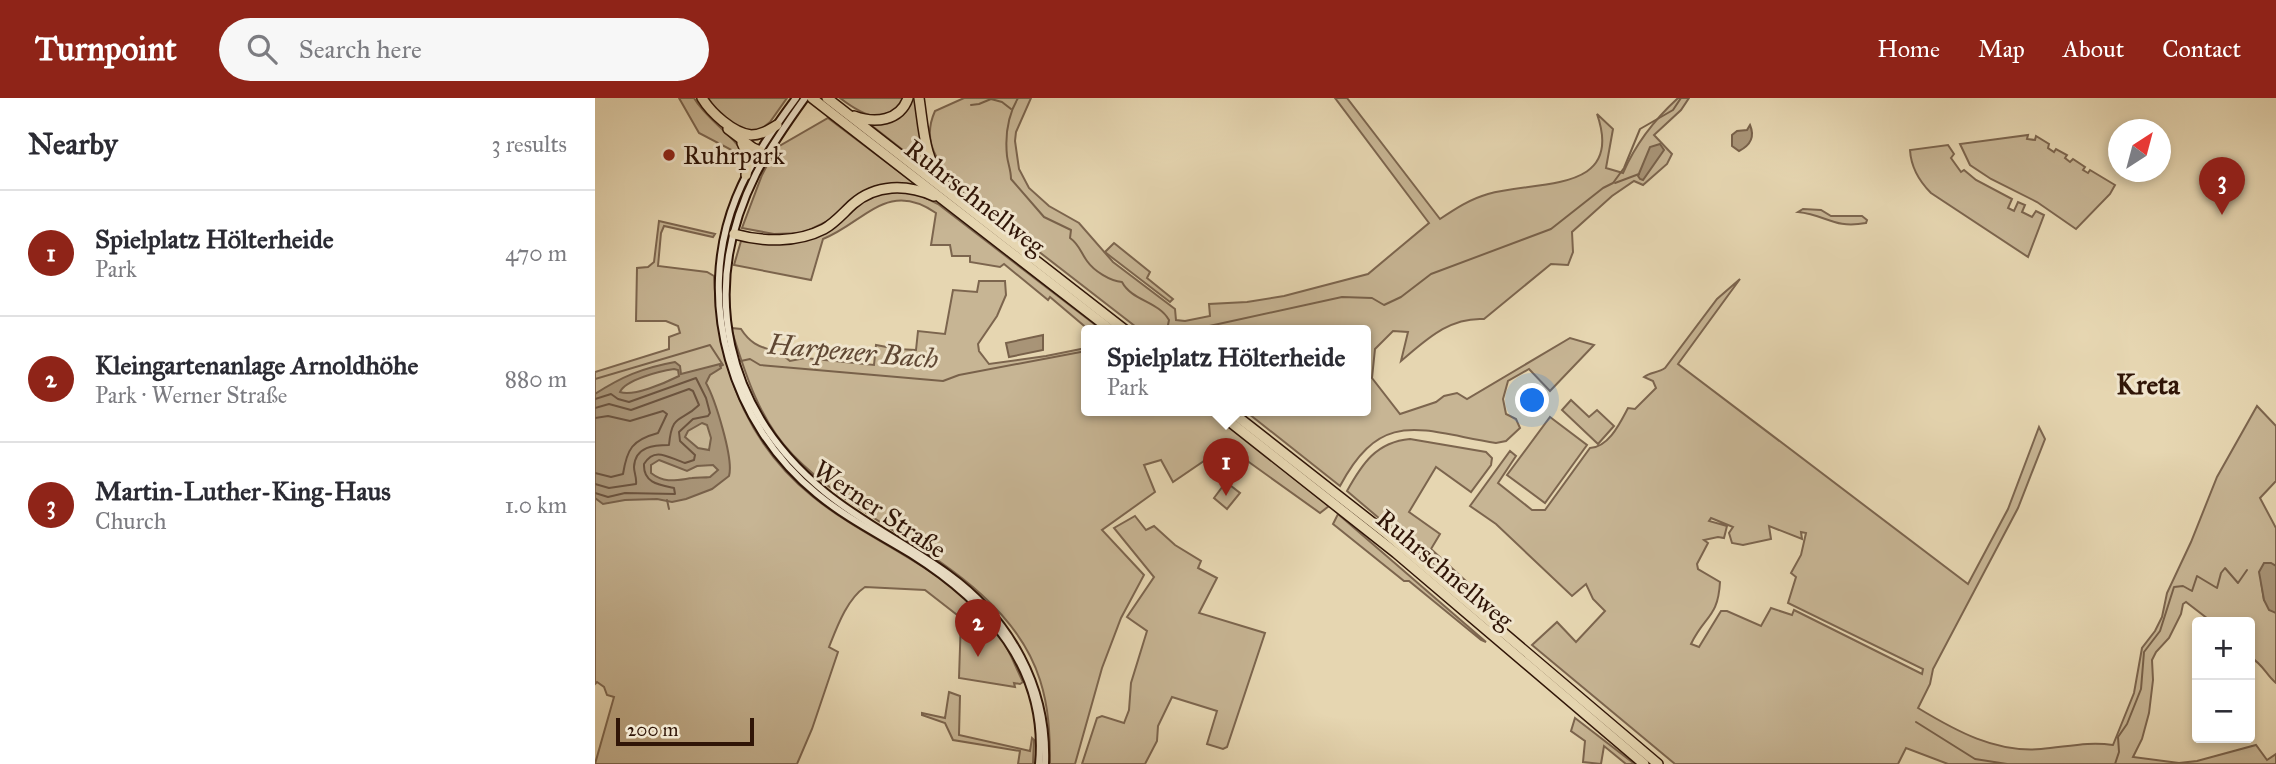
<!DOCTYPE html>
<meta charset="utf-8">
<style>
:root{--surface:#fff;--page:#f7f7f7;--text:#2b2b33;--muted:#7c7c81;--line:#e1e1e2;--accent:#8f2418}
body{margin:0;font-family:"IM FELL Great Primer",serif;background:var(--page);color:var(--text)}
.controls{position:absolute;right:21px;bottom:21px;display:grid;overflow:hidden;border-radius:7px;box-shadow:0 4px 10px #0003}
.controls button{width:63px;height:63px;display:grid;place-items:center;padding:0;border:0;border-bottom:2px solid var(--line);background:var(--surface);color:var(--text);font:35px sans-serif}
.compass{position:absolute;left:1513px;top:21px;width:63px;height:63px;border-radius:50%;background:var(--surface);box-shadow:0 4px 10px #0003;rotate:36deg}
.scale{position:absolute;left:21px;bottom:18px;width:138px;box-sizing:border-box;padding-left:7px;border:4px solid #301507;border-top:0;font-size:19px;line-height:24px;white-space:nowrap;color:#301507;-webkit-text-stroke:5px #efe4cc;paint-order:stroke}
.you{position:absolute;left:938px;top:303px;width:24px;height:24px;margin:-18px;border:5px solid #fff;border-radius:50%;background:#1a73e8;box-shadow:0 0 0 10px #1a73e833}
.badge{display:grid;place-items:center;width:46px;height:46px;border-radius:50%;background:var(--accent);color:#fff;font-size:23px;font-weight:700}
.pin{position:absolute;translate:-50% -58px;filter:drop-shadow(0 2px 4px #0008)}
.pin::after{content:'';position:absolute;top:37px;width:24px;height:21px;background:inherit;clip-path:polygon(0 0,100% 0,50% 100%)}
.popup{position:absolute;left:486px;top:227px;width:290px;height:91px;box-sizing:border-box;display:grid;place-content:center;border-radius:7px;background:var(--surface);filter:drop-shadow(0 2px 5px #0005);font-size:23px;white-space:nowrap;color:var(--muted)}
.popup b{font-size:26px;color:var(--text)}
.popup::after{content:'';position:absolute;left:50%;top:100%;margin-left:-14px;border:14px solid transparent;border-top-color:var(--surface)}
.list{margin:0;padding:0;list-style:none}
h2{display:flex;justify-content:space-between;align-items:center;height:91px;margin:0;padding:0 28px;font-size:30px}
h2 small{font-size:23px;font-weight:400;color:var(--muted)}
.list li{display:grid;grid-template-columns:46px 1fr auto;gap:21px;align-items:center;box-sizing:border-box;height:126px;padding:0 28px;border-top:2px solid var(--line)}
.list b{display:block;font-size:26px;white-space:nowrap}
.list p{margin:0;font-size:23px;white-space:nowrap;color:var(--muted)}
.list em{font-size:23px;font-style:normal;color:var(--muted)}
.icon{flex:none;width:38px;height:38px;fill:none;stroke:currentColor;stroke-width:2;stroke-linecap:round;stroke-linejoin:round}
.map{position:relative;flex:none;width:1681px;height:666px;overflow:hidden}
header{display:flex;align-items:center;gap:42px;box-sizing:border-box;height:98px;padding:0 35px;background:var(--accent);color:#fff}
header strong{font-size:33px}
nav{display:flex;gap:38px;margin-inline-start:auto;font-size:24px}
.search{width:490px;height:63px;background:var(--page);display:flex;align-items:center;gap:18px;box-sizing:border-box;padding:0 24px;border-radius:38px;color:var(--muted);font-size:26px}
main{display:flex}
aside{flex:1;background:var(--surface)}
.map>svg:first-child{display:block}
.green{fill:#c7b594;stroke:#7c654e;stroke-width:2;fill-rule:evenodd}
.water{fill:#a89477;stroke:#78614a;stroke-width:2;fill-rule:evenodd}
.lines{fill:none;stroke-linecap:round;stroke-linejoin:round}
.shore{stroke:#6c543f;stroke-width:2}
.stream{stroke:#78614a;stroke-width:2}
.secondary-casing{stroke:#301507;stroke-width:10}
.highway-casing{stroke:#301507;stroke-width:12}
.secondary{stroke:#efe4cc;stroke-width:6}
.highway{stroke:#e6d6b1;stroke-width:9}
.poi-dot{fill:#8f2418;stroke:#efe4cc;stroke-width:2.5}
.labels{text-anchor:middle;stroke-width:6;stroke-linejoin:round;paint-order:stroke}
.poi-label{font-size:26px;fill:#301507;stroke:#efe4cc;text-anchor:start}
.street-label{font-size:26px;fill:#301507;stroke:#efe4cc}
.water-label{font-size:28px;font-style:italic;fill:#604834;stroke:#efe4cc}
.neighbourhood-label{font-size:28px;font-weight:bold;fill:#301507;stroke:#efe4cc}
</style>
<header>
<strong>Turnpoint</strong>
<div class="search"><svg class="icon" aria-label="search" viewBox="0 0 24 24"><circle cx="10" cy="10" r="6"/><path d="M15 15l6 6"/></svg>Search here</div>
<nav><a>Home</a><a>Map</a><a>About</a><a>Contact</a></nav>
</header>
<main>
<aside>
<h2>Nearby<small>3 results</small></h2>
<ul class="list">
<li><span class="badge">1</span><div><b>Spielplatz Hölterheide</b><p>Park</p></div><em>470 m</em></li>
<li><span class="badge">2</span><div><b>Kleingartenanlage Arnoldhöhe</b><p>Park · Werner Straße</p></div><em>880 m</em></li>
<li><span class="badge">3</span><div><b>Martin-Luther-King-Haus</b><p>Church</p></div><em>1.0 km</em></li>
</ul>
</aside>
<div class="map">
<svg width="1681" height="666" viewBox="0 0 1681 666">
<rect width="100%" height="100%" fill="#e6d6b1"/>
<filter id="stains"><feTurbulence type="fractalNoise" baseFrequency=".00286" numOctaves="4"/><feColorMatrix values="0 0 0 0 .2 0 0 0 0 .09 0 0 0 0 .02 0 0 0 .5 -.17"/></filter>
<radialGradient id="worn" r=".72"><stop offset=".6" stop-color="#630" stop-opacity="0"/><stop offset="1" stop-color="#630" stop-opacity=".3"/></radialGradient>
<g class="green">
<path d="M 84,0 L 99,0 C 111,21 134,33 147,53 L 142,55 L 104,35 Z"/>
<polygon points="110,0 192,0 175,24 163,34 145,31 120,13"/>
<path d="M 245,0 L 310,0 C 292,31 267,17 245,0 Z"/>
<polygon points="316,0 322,0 340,77 272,24 288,24"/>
<path d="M 369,0 L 436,0 L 421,34 L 420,43 L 424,71 L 434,90 L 454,108 L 484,125 L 518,164 L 580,211 L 581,222 L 590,223 L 615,218 L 614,206 L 652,204 L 689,198 L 773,176 L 834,125 L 740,0 L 752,0 L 845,121 C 860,111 875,101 893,96 C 942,82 1030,96 1002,16 L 1018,31 L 1011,70 L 1028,75 C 1041,45 1060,21 1083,0 L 1094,0 L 1086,12 L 1059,37 L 1077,56 L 1072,66 L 1048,87 L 1039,83 L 1017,98 L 977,134 L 978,154 L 973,167 L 956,166 L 889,221 C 854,219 831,242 806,263 L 813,234 L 798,233 L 780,251 L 777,280 L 805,316 L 841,304 L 849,298 L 862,295 L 872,301 L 975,240 L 999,247 L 955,293 L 934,271 L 913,283 L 908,301 L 911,316 L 921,321 L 925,330 L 911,343 L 901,345 C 826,333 787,309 745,388 L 649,312 L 771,312 L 771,232 L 545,232 L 359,88 C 343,62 326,44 340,13 Z"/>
<polygon points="233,20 327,91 301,87 249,109 237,121 208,135 179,136 147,130 167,77 181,50"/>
<polygon points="1433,37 1432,41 1440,42 1441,38 1454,46 1453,50 1459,54 1461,51 1472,57 1470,60 1475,64 1478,61 1490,69 1488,72 1493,75 1495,72 1520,87 1515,96 1481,131 1442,104 1396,81 1375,67 1365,46"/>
<path d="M 1353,47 L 1359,56 L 1356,60 L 1366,74 L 1369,72 L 1381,82 L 1417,101 L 1413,110 L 1419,113 L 1423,104 L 1430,107 L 1427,114 L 1437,119 L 1441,113 L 1449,117 L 1433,159 L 1336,95 C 1324,83 1316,69 1315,52 Z"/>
<path d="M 296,93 L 321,95 L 343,106 L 507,232 L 494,232 L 455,199 L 453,202 L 409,166 L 405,169 L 375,164 L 375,158 L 357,158 L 355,147 L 336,147 L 341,115 C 292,81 269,125 228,141 L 216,182 L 139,167 L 146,143 L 189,145 L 217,140 L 273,100 Z"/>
<path d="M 1208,111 L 1226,112 L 1236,118 L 1267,118 L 1272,122 L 1271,125 C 1238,131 1232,117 1203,114 Z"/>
<path d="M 64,123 L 120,136 L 118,139 L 69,128 L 66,135 L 63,168 L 112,174 L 119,178 C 122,263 149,343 217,398 C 278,448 363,473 407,541 C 415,554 421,570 428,584 L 425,586 L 419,585 L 420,589 L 364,580 L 366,520 L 330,492 L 270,489 C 252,501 242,529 234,549 L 243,554 L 217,631 L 202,666 L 0,666 L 19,599 L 12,597 L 9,589 L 2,584 L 0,586 L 0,274 L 74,251 L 74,239 L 85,235 L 83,228 L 71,223 L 41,223 L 42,170 L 53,169 L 59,164 Z"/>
<polygon points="519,145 555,174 552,180 578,201 575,204 515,158 510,154"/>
<path d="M 1145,181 L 1083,266 L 1373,486 L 1413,411 L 1444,329 L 1450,341 L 1423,410 L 1338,571 L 1335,586 L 1323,610 C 1361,633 1401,655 1446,651 C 1471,649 1493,643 1518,647 L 1539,595 L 1547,550 L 1560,533 L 1567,519 L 1572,495 L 1596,444 L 1622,379 L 1662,308 L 1681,328 L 1681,383 L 1665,400 L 1681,430 L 1681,468 L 1679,467 L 1666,483 L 1669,502 L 1681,515 L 1681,585 C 1671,577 1668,566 1655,559 L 1655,524 L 1617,524 L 1591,504 L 1588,506 L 1586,516 L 1574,540 L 1561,554 L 1557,562 L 1558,582 L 1554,615 L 1547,641 L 1538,659 L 1584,665 L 1602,663 L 1661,647 L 1672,662 L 1681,656 L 1681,666 L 1353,666 L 1311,650 L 1303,666 L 1080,666 L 937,547 L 962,524 L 981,544 L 1010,513 L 998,501 L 991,486 L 977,498 L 901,426 L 875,408 L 915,353 L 921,358 L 903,385 L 937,412 L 950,412 L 995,350 C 1014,349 1025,325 1033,310 L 1040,311 L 1061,290 L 1058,283 L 1049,279 C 1055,274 1063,275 1070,270 L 1122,201 ZM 1116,420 L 1138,429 L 1134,435 L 1137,445 L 1148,447 L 1176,441 L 1174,428 L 1207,441 L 1206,434 L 1211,435 L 1206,457 L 1196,475 L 1201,479 L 1193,505 L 1328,571 L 1327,576 L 1199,512 L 1197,517 L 1176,510 L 1166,528 L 1132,513 L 1126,513 L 1104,549 L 1096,546 C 1110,517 1123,520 1125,484 L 1103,471 L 1102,466 L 1113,445 L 1109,442 L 1123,439 L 1129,440 L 1132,428 L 1114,423 Z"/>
<path d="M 384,183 L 410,183 L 411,197 L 402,218 L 383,246 L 384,253 L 394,266 L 451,258 L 491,250 L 491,312 L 613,312 L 734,408 L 725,415 L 637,352 L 614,366 L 609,363 L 578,384 L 566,362 L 549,367 L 560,394 L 507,432 L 549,477 L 526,520 L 507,570 L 480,666 L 455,666 C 455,637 454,610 445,582 C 411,474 272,434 198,357 C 164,322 150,275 136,230 L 146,231 C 162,256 177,246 195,263 L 210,260 L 279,267 L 281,247 L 302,251 L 321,252 L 323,233 L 350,236 L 358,192 L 382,194 Z"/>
<polygon points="976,302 994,319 1002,312 1019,328 1003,346 967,312"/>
<polygon points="955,319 992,347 950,405 912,377"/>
<path d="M 815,341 L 891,354 L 897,360 L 896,367 L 876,394 L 841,369 L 814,414 L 845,436 L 836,451 L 908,517 L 904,522 L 752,393 C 767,366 781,344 815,341 Z"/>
<polygon points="631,384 645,395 632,411 619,400"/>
<polygon points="743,416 891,544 886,542 814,483 809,483 738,426"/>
<polygon points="540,418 551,432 559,428 580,447 606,463 603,470 622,480 604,515 670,535 632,649 628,651 612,646 622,613 577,599 563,628 562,643 550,666 487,666 502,620 507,618 529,625 534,612 536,585 552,533 532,519 559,479 519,430"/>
<polygon points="354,594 365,598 364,637 435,653 437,640 439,642 438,666 423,666 425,653 358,642 350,625 327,617 327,615 350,620"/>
<polygon points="980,620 1037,664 1039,666 1031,666 1009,648 1006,666 988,664 990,643 976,633"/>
</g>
<g class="water">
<path d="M 1155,27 C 1160,39 1156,47 1144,53 L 1137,48 L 1137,37 L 1142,33 L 1152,32 Z"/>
<polygon points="1065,46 1069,52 1048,82 1045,81 1043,78 1055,49"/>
<polygon points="448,237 448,252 414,259 411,245"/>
<path d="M 80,264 L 85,268 L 86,276 L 125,266 L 126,270 L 115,277 L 111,285 C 120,301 139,361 134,378 L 117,391 L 91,401 L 77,404 L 62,401 L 30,402 L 8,406 L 0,400 L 0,296 C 26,279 47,270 80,264 ZM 79,271 L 83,272 L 84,278 C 70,285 38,299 25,294 C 30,282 65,273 79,271 ZM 107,325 L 112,327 L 116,340 L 114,352 L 103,350 L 90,339 L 93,333 ZM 64,362 L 92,373 L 102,368 L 118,367 L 123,372 L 115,379 C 109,380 103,379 97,380 C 82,382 70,386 56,375 L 56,367 Z"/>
<polygon points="1669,465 1676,465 1681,468 1681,515 1674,512 1669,502 1664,474"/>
</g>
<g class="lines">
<g class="shore">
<path d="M 0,301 L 16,296 L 23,301 L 34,304 L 101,280 L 111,300 L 115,315 L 113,318 L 98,321 L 84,334 L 85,343 L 100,357 L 99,362 L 90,365 C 74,360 60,348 49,366 C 48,385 64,387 79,390 L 80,396 L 30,395 L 13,399 L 0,395"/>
<path d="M 0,310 L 14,306 L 36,312 L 94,291 L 98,293 L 104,307 C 86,325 77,314 74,347 C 60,347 40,348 39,369 C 39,375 42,380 41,386 L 14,390 L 0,386"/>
<path d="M 0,320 L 13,318 L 35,323 L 68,313 L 72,316 L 63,335 C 37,342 32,351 28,376 L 16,379 L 0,375"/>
</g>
<g class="stream">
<path d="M 423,0 C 413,17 410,38 412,58 C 413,66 416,72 416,81 L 449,119 L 476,132 L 475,140 C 484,146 486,155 492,163 C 499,173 515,183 527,184 C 537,203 563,203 574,222 L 572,232"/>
<polyline points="376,7 384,6 396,1 407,4 416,11"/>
<polyline points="1020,85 1044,76"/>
<polyline points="596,232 747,199 777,200 789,207 806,199 836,176 956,131 1008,90 1018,85 1029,70 1045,31 1078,12 1086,0"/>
<polyline points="146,263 155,261 165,267 348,283 364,277 491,253"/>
<polyline points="0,281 115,247 128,267 125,268"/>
<polyline points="72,402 74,411"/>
<polyline points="1321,624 1380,661 1412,666"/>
<polyline points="1520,666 1524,654 1523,639 1532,626 1546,591 1549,554 1565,533 1579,489 1588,488 1597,493 1602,478 1622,490 1626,475 1630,470 1643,485 1652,472"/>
</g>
<defs>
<g id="secondary">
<path d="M 201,0 C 178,31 156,63 141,100 C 99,204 137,327 222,396 C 251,420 285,437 316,456 C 392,504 453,570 444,666"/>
<path d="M 210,0 C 192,25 175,49 161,76 C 103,192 130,312 230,394 C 268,425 313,447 353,476 C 415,521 453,589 450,666"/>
</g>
<g id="highway">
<path d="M 107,0 C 116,15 138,35 156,37 C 166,37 174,32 182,27"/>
<polyline points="217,0 516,232"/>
<polyline points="232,0 530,232"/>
<path d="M 324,0 C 329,33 329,62 351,89"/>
<path d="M 259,18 C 280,26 305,23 313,0"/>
<polyline points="133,31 158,50 165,53"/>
<polyline points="147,45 153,59 151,77"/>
<path d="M 139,136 C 168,144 202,145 229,131 C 240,125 248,115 258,106 C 281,86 311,86 339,98"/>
<polyline points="620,312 801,455 1049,666"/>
<polyline points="634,312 792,436 1063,666"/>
</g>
</defs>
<use href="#secondary" class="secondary-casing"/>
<use href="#highway" class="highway-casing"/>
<use href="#secondary" class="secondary"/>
<use href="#highway" class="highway"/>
</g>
<circle class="poi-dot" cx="74" cy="57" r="7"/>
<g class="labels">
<g class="poi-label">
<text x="88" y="66">Ruhrpark</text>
</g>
<g class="street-label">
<text transform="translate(380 99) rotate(38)" y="9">Ruhrschnellweg</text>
<text transform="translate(285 411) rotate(34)" y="9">Werner Straße</text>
<text transform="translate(850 471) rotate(40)" y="9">Ruhrschnellweg</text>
</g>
<g class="water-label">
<text transform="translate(258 253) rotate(5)" y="10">Harpener Bach</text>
</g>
<g class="neighbourhood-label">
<text x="1553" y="296">Kreta</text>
</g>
</g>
<rect width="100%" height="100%" filter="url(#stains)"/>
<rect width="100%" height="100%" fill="url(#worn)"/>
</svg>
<div class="controls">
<button>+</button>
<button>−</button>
</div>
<svg class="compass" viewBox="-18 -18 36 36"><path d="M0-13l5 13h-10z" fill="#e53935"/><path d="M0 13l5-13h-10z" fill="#7c7c81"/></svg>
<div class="scale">200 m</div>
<div class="you"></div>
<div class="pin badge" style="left:631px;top:398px">1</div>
<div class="popup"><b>Spielplatz Hölterheide</b>Park</div>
<div class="pin badge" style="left:383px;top:559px">2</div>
<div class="pin badge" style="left:1627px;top:117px">3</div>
</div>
</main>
